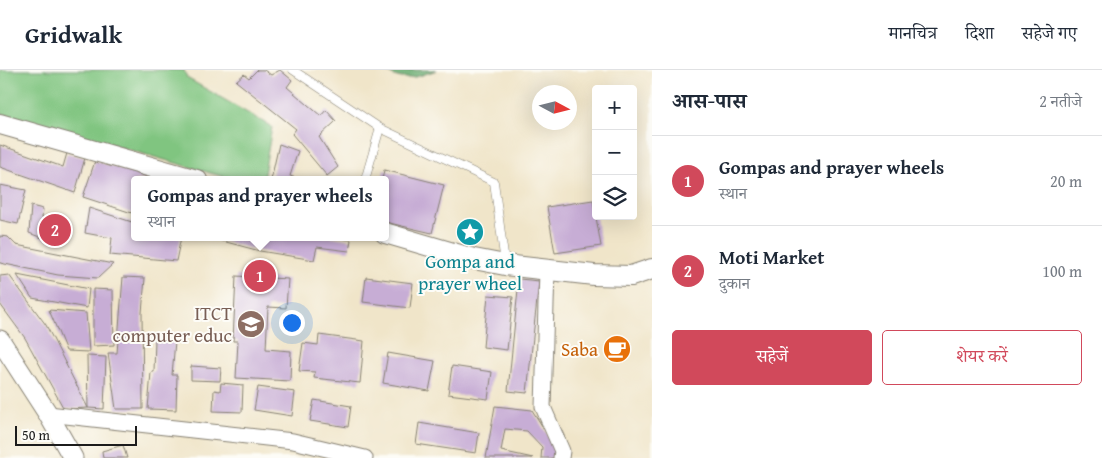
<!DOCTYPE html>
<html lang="hi">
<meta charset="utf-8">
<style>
:root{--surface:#fff;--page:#f2f2f3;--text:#1f2937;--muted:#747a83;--line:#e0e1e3;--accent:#d1495b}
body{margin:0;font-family:"Gentium Book Plus","Noto Serif Devanagari",serif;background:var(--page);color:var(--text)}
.controls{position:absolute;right:15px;top:15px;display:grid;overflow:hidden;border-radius:5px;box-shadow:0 5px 20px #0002}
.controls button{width:45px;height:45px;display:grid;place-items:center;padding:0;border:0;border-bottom:1px solid var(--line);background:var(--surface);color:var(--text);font:25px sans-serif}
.compass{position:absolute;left:532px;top:15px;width:45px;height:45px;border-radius:50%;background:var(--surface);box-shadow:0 5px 20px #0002;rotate:97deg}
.scale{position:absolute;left:15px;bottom:12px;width:122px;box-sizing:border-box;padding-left:5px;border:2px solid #1c1c1c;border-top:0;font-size:14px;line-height:18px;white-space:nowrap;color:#1c1c1c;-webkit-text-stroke:4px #fdfcf7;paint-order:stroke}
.you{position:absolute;left:291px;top:252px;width:18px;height:18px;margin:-12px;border:4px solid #fff;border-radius:50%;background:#1a73e8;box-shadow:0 0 0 8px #1a73e833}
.badge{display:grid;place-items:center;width:32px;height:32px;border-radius:50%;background:var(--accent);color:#fff;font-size:16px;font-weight:700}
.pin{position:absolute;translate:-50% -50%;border:2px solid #fff;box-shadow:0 1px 5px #0006}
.popup{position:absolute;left:131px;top:106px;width:258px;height:65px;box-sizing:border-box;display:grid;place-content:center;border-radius:5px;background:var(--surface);filter:drop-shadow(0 1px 4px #0005);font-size:16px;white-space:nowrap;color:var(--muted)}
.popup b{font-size:19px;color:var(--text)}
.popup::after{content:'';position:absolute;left:50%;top:100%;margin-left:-10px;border:10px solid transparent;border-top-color:var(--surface)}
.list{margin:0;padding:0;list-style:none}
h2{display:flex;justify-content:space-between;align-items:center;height:65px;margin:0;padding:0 20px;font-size:21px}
h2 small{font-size:16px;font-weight:400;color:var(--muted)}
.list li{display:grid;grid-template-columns:32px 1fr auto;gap:15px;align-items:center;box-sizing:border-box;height:90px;padding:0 20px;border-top:1px solid var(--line)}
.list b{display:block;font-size:19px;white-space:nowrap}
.list p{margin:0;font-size:16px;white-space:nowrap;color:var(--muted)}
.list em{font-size:16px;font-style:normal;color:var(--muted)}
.actions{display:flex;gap:10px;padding:15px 20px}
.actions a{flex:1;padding:11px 0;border:1px solid var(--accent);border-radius:5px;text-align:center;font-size:18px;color:var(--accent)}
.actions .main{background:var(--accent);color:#fff}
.icon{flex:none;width:28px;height:28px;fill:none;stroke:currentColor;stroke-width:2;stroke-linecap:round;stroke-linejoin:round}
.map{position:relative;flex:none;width:652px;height:388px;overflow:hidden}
header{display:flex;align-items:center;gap:30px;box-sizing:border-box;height:70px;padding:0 25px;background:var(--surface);border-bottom:1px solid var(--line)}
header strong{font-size:24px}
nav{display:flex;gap:28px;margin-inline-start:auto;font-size:18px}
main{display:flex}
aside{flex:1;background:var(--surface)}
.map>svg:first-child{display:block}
.green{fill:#80c580;stroke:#4e704e}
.forest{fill:#68aa6e;stroke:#426345}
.building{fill:#c7add5}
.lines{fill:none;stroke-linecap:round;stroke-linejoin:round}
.service-casing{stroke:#868072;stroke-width:9}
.minor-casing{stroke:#868072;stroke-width:17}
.tertiary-casing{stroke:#868072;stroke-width:21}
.secondary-casing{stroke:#868072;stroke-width:22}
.service{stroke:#fff;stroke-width:8}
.minor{stroke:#fff;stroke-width:15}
.tertiary{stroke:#fff;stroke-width:19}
.secondary{stroke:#fff;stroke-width:20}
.labels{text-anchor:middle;stroke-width:4;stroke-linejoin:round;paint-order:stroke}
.culture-label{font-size:19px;fill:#0d838f;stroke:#fdfcf7}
.education-label{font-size:19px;fill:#785e54;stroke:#fdfcf7;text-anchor:end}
.food-label{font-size:19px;fill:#c56008;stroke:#fdfcf7;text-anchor:end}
</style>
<header>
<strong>Gridwalk</strong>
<nav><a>मानचित्र</a><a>दिशा</a><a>सहेजे गए</a></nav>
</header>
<main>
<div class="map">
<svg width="652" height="388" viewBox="0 0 652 388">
<rect width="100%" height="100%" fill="#fdfcf7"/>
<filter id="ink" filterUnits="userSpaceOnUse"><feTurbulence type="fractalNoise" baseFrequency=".02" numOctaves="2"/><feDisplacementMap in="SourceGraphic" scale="10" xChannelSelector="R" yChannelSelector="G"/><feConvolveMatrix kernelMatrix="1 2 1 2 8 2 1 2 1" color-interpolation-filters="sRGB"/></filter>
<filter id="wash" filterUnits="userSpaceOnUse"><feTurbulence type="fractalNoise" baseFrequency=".0096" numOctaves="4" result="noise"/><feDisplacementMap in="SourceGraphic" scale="20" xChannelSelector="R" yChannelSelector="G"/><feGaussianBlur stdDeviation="1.12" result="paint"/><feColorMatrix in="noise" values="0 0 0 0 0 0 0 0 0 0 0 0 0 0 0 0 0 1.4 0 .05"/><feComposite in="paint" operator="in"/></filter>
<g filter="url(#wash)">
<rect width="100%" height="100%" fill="#f0e5c9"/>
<polygon class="green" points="0,0 184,0 187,8 272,57 263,110 235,110 0,43"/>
<path class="forest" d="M 385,0 L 437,0 C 418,6 402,15 385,0 Z"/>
<g id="blocks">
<g class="building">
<polygon points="257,0 264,0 271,5 280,0 292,10 287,17 321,46 326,40 336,51 319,67 338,97 327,106 292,64 296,59 236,11 244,4 249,8"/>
<polygon points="279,74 298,81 290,106 302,110 271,110"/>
<polygon points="0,75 63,97 67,83 85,88 75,123 0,97"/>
<polygon points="95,91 155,109 135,110 135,144 83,127"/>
<polygon points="384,100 444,115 432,163 385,152 385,110 382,110"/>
<polygon points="0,115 26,120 18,154 0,150"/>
<polygon points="593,130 601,176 555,183 547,137"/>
<polygon points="31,136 43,139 42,148 57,150 53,172 29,163"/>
<polygon points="89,138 135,153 135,167 181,167 176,191 110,185 112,168 85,163"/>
<polygon points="0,166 8,167 16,175 113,194 98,208 58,205 0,193"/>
<polygon points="334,167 351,170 349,181 317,177 314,190 260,181 211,168"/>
<polygon points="9,205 46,255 88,338 64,339 25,268 0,234 0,206"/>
<polygon points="17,205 89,219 87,238 32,228"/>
<polygon points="236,206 288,209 286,238 268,237 266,279 291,281 290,311 236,308 238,271 233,271"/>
<polygon points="123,207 145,208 142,243 143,339 116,339 108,283 117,283"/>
<polygon points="366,207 413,213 410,238 363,232"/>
<polygon points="519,209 539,211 527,323 508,321"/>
<polygon points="93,219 113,220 114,275 93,276"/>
<polygon points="488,225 513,227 507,280 483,277"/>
<polygon points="49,240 86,243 89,282 66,281"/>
<polygon points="319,265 364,271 360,313 314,308 315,302 299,301 303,273 318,275"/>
<polygon points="155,269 175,271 172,305 177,305 176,340 148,339 151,302 154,302"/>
<polygon points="388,283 435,291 429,321 383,313"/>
<polygon points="87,286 106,287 104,339 88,338"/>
<polygon points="191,296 221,298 220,311 191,310"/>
<polygon points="452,296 492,302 488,329 448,324"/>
<polygon points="221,313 243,315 242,342 213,341 214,320 220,321"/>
<polygon points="258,317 295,322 292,346 254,340"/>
<polygon points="314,330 351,336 348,357 310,351"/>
<polygon points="495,336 532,340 556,378 555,388 541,388 542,377 527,361 505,359 501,381 533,388 486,388"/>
<polygon points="419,353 479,363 476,383 416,374"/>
<polygon points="123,375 127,388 103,388 102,381"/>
</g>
</g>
</g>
<g filter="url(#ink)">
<use href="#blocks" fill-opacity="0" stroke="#868072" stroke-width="1"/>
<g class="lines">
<defs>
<g id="service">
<polyline points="293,0 380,58 494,112 505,193"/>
<polyline points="365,110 380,58"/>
</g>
<g id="minor">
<polyline points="547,200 543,337 562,381 561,388"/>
<polyline points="48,344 293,371 365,388"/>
</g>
<polyline id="tertiary" points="0,270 48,344 73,388"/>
<g id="secondary">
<polyline points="0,54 197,110"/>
<polyline points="385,163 474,189 505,195 594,205 631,206 652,199"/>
</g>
</defs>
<use href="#service" class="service-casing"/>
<use href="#minor" class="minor-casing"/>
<use href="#tertiary" class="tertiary-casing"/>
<use href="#secondary" class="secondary-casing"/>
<use href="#service" class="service"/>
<use href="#minor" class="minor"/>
<use href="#tertiary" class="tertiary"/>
<use href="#secondary" class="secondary"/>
</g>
</g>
<defs>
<symbol id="sight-disc" viewBox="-11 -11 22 22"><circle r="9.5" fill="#0f9aa8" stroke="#fdfcf7"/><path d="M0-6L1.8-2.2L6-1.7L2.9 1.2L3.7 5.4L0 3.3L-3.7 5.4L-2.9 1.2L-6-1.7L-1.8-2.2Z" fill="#fff"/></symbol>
<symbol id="school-disc" viewBox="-11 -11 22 22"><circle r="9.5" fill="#8d6e63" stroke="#fdfcf7"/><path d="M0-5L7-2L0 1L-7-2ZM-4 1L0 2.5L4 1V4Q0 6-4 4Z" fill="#fff"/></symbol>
<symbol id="cafe-disc" viewBox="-11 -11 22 22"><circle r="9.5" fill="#e8710a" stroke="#fdfcf7"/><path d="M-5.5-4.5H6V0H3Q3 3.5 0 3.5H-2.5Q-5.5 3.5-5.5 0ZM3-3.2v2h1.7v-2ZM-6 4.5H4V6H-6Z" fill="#fff"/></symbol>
</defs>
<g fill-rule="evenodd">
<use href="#sight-disc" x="454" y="146" width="32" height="32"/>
<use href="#school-disc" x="235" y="238" width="32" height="32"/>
<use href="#cafe-disc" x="601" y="263" width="32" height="32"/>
</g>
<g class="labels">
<g class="culture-label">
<text x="470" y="198">Gompa and<tspan x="470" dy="22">prayer wheel</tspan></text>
</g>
<g class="education-label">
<text x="232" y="250">ITCT<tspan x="232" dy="22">computer educ</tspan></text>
</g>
<g class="food-label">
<text x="598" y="286">Saba</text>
</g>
</g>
</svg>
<div class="controls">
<button>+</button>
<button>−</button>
<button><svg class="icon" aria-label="layers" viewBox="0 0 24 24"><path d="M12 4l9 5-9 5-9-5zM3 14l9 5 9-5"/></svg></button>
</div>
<svg class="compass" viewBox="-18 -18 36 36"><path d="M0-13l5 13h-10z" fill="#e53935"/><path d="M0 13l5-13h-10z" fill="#747a83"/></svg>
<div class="scale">50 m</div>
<div class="you"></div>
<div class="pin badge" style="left:260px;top:206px">1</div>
<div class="popup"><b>Gompas and prayer wheels</b>स्थान</div>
<div class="pin badge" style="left:55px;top:160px">2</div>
</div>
<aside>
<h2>आस-पास<small>2 नतीजे</small></h2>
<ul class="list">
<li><span class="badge">1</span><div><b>Gompas and prayer wheels</b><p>स्थान</p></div><em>20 m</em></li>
<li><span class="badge">2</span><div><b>Moti Market</b><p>दुकान</p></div><em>100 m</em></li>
</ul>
<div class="actions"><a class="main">सहेजें</a><a>शेयर करें</a></div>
</aside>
</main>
